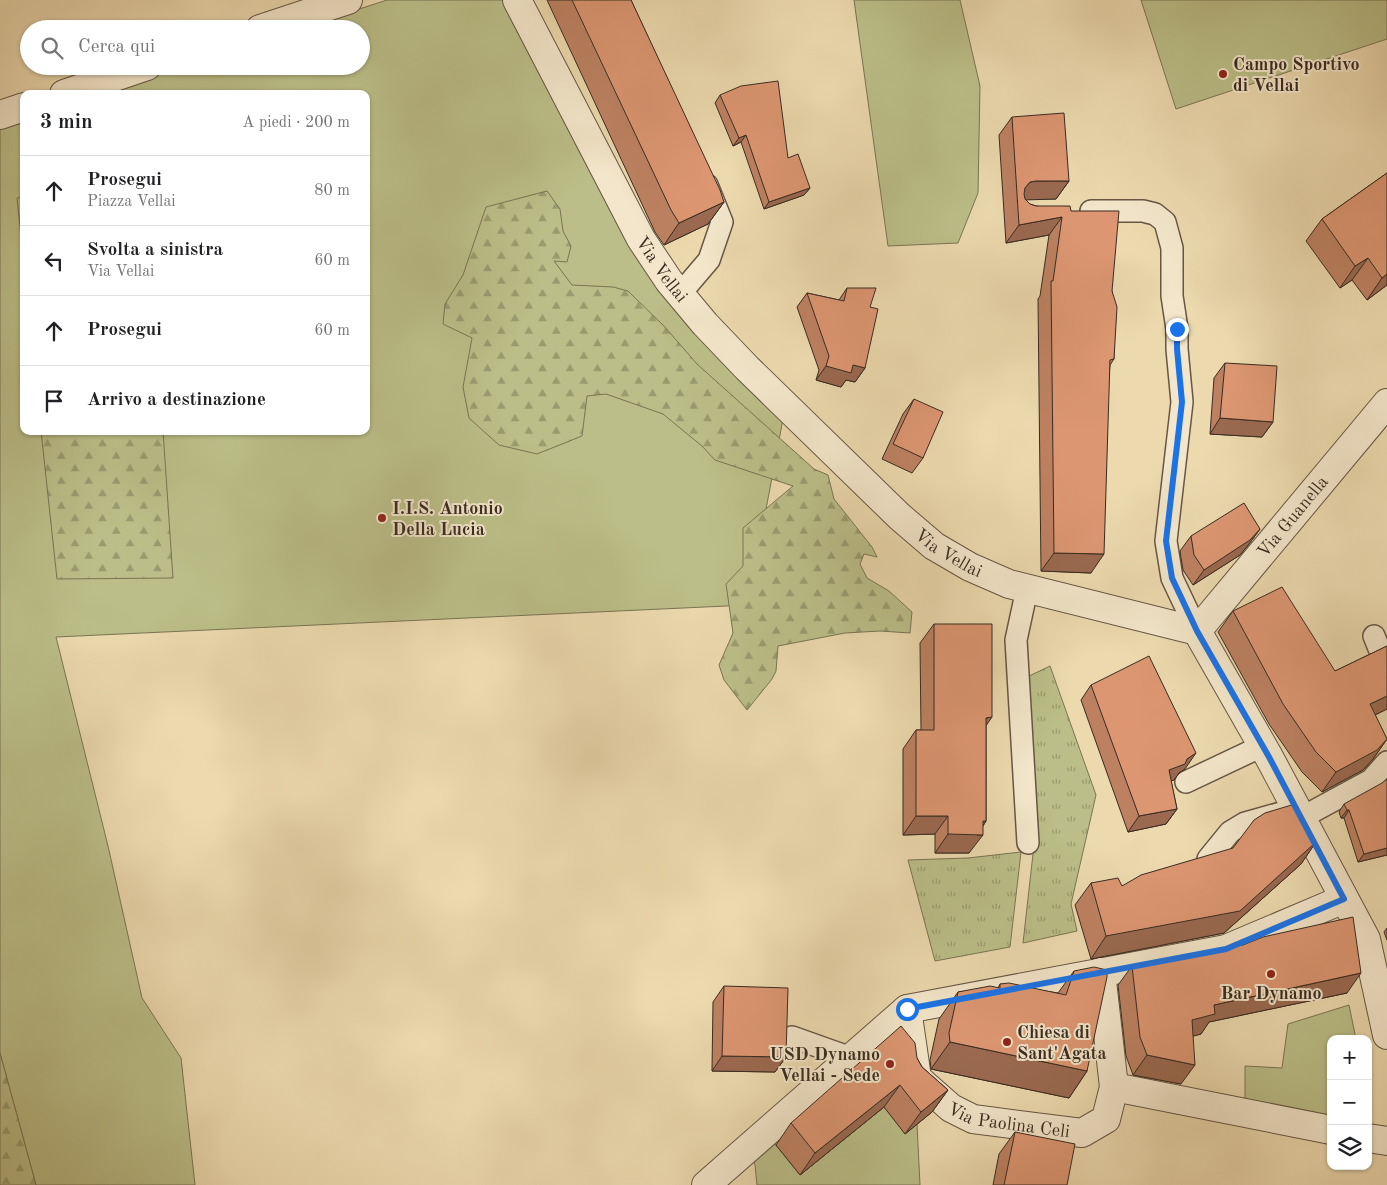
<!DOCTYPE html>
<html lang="it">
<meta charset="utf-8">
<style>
:root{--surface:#fff;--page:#f6f6f6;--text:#202124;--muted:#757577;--line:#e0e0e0}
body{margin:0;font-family:"Old Standard TT",serif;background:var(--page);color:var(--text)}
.controls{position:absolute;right:15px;bottom:15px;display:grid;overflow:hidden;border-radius:10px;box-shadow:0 1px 4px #0004}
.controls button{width:45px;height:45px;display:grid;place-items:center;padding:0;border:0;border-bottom:1px solid var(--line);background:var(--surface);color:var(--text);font:25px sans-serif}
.stop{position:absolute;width:15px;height:15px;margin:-11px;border:4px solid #1a73e8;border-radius:50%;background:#fff}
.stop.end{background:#1a73e8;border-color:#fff;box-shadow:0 1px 5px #0008}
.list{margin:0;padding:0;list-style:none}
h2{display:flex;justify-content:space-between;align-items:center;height:65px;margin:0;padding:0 20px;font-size:21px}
h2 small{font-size:16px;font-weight:400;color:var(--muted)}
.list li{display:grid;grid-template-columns:32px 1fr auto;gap:15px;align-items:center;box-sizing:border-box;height:70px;padding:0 20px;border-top:1px solid var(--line)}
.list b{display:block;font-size:19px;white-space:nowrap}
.list p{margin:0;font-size:16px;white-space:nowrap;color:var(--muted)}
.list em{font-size:16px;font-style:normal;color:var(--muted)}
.icon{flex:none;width:28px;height:28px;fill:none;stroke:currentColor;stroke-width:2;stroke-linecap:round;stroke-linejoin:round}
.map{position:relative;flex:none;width:1387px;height:1185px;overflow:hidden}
.search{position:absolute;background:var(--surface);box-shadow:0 1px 4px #0004;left:20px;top:20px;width:350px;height:55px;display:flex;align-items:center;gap:12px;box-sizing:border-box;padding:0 18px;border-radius:28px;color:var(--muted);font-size:19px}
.panel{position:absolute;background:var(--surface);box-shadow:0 1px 4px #0004;left:20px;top:90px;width:350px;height:345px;border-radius:10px}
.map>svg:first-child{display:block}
.green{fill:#bbbe88;stroke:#7a7454}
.forest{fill:url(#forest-firs);stroke:#7a7454}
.park{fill:url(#park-tufts);stroke:#7a7454}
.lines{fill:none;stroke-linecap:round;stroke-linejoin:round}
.service-casing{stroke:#665644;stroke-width:24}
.minor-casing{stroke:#665644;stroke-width:30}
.tertiary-casing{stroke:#665644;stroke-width:30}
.service{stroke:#f3e6ca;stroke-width:21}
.minor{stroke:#f3e6ca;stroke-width:28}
.tertiary{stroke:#f3e6ca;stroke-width:28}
.wall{fill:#bd8162;stroke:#392b21}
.shaded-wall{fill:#9a6950;stroke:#392b21}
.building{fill:#dc9672;stroke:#392b21}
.route{stroke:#1a73e8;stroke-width:6}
.poi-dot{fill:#8f2418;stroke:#f3e6ca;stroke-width:2}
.labels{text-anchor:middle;stroke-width:4;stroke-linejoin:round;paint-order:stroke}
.poi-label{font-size:18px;font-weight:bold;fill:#392b21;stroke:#f3e6ca;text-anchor:start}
.street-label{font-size:18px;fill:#392b21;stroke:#f3e6ca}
</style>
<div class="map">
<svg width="1387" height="1185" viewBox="0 0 1387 1185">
<defs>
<pattern id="forest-firs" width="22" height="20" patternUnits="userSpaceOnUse" patternTransform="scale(1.25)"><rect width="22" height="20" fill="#bbbe88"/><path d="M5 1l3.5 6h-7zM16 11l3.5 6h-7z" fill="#999b6f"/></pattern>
<pattern id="park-tufts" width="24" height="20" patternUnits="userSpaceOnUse" patternTransform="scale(1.25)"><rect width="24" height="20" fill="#bbbe88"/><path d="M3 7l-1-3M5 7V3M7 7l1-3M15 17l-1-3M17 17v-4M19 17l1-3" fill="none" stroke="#999b6f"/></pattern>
</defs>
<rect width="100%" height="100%" fill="#ecd9ae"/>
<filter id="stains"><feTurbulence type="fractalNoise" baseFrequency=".004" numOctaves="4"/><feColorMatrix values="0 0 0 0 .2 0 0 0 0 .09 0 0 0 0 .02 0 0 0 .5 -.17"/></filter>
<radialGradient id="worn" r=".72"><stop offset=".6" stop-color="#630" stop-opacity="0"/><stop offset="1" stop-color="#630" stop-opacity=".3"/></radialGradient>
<g class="green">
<polygon points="387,0 505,0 581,152 783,419 748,605 56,637 108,846 142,998 181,1058 195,1185 36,1185 0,1053 0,123 24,115 24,431 366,431 366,94 92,94 179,66 361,66 361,29 298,29"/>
<polygon points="854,0 960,0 980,86 978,193 958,243 888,246"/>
<polygon points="1141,0 1387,0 1387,39 1176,109"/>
<polygon points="1349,1005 1356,1039 1331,1039 1331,1116 1245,1101 1245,1066 1282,1068 1288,1024"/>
<polygon points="884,1107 905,1133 917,1124 920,1185 757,1185 755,1165 751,1156 770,1138 800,1175"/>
</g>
<g class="forest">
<polygon points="547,191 560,209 563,231 571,246 567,262 554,261 572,285 613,287 628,291 664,326 697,364 814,469 828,475 834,499 872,547 877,557 864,554 860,564 867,578 889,591 912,612 910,633 880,631 845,633 778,646 776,671 772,679 747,710 724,680 719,665 733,633 726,584 743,566 743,528 793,486 715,460 702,446 663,414 606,394 587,396 582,436 537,454 499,445 469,418 463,387 472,338 443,324 445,304 463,275 486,207"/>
<polygon points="24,197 24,264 17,198"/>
<polygon points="41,431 163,431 173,578 57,579"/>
<polygon points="0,1053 36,1185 0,1185"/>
</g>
<g class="park">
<polygon points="1050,666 1096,795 1071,904 1077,931 1023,943 1034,845 1025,678"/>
<polygon points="1021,852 1010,947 935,961 908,860 968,858"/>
</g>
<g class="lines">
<defs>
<g id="service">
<polyline points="1091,211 1143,211 1155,214 1165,222 1172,248 1172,296 1177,329 1177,349 1182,402 1166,541 1172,578 1197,631"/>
<polyline points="680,294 709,260 722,222 707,185"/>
<polyline points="1027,589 1016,640 1028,843"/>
<polyline points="1374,636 1387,668"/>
<polyline points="1186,782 1262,746"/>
<polyline points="1301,818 1371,780 1387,762"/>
<polyline points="1208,859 1230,832 1245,823 1281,813"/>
<polyline points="792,1037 851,1058"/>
</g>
<g id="minor">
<polyline points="260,29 348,0"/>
<polyline points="64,94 147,66"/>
<polyline points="0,115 24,107"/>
<path id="s1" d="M 907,1009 L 917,1078 L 951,1108 L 973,1119 L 1082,1133 L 1106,1119 L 1114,1087 L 1101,972"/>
<polyline points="1114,1087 1331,1130"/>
<polyline points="1368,1138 1387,1141"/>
<polyline points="706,1185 907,1009 1226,949 1344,899"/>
</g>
<g id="tertiary">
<path id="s2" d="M 517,0 L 641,239 L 669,281 L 705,324 L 747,368 L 899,516 L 934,546 L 970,567 L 1009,584 L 1197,631 L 1269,757 L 1366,939 L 1387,1035"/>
<path id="s3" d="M 1197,631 L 1387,403"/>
</g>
</defs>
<use href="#service" class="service-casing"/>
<use href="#minor" class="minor-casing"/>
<use href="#tertiary" class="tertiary-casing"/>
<use href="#service" class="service"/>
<use href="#minor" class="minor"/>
<use href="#tertiary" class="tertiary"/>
</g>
<g class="wall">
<polygon points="547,0 631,0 724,202 708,224 664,245 655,232"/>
<polygon points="720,95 788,158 810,188 804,195 764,209 741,142 733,146 715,103"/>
<polygon points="1012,117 1069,181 1056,199 1025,199 1030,204 1036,206 1071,211 1112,291 1114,359 1110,365 1091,573 1041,571 1038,299 1040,296 1049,235 1006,243 999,135"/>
<polygon points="1387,173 1387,285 1367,300 1352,280 1340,288 1306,241 1322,219"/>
<polygon points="847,288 870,307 865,368 855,382 846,380 841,387 816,380 819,370 797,307 807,293 839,300"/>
<polygon points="1225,363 1273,422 1262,437 1210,434 1214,378"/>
<polygon points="914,399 923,458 912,473 882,459 903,414"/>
<polygon points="1260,529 1249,544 1240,555 1193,585 1183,570 1180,551 1191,536"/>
<polygon points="1233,611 1335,671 1387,646 1387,709 1375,715 1387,739 1373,759 1363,770 1322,792 1302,772 1269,724 1218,632"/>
<polygon points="934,624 986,726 986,821 983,826 969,853 935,853 935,834 903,835 903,749 916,730 921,730 920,643"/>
<polygon points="1091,685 1185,769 1179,773 1174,780 1171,781 1177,809 1166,824 1128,832 1081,700"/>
<polygon points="1344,804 1387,855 1358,862 1344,818 1341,818 1339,812"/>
<polygon points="1316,842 1301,864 1224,933 1091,959 1075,905 1091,883 1122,886"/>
<polygon points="1387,928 1387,940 1384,932"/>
<polygon points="1132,966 1347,993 1209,1022 1201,1034 1193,1036 1181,1084 1133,1075 1126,1056 1118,985"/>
<polygon points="1074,971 1087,1071 1069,1098 931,1069 930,1060 939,1019 958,992 998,988 1000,984 1058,993"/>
<polygon points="724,986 786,1057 775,1072 712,1071 713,1002"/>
<polygon points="917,1058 922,1067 948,1090 932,1112 905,1134 884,1107 800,1175 776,1145 791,1123"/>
<polygon points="1015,1132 1067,1185 993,1185 999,1154"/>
</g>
<g class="shaded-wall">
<polygon points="746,135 741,142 733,146 739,138"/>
<polygon points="1036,181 1069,181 1056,199 1023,200 1017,201 1025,188 1030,182"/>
<polygon points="810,188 804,195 764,209 769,202"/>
<polygon points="724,202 708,224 664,245 679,223"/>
<polygon points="1062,217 1049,235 1006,243 1019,225"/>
<polygon points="1368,258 1352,280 1340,288 1355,266"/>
<polygon points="1387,274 1387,285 1367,300 1382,278"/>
<polygon points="853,365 865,368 855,382 846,380 841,387 816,380 826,366"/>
<polygon points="1220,418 1273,422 1262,437 1210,434"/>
<polygon points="1260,529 1249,544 1240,555 1193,585 1204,570"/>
<polygon points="1054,553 1104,554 1091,573 1041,571"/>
<polygon points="1387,696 1387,709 1356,724 1370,704"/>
<polygon points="992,717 979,736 986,718"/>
<polygon points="1387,739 1373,759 1363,770 1322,792 1336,772"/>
<polygon points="1196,753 1185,769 1179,773 1174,780 1159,785 1169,770"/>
<polygon points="1177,809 1166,824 1128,832 1139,816"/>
<polygon points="1347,810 1349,810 1344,818 1341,818"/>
<polygon points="916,816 948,816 935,834 903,835"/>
<polygon points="983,821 986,821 977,835 983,835 969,853 935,853 948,834"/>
<polygon points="1316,842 1301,864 1224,933 1091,959 1106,936"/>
<polygon points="1387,848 1387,855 1358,862 1364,854"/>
<polygon points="1361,973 1347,993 1209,1022 1201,1034 1179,1040 1192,1020 1214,1005"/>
<polygon points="950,1042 1087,1071 1069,1098 931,1069"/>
<polygon points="1147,1055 1195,1065 1181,1084 1133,1075"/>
<polygon points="722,1056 786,1057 775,1072 712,1071"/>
<polygon points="900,1085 884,1107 800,1175 815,1153"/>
<polygon points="948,1090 932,1112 905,1134 921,1112"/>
</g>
<g class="building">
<polygon points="572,0 631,0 720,190 724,202 679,223 671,210"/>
<polygon points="778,81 788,158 798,154 810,188 769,202 746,135 739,138 720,95 741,86"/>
<polygon points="1064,113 1069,181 1036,181 1030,182 1025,188 1024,194 1025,199 1030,204 1036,206 1070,206 1071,211 1119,211 1112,291 1117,307 1114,359 1110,360 1104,554 1054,553 1051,281 1053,281 1062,217 1019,225 1012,117"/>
<polygon points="1387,173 1387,274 1382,278 1368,258 1355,266 1322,219"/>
<polygon points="847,288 876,288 870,307 878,309 865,368 853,365 851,373 826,366 829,356 807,293 844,301"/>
<polygon points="1225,363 1277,366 1273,422 1220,418"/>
<polygon points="914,399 943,412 923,458 893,444"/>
<polygon points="1244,503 1260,529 1250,540 1204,570 1194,555 1191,536"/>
<polygon points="1282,587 1335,671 1387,646 1387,696 1370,704 1387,739 1377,750 1336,772 1316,752 1283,704 1233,611"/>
<polygon points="934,624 992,624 992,717 986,718 986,821 983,821 983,835 948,834 948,816 916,816 916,730 934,730"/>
<polygon points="1149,656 1196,753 1187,759 1185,764 1169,770 1177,809 1139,816 1091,685"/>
<polygon points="1387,779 1387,848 1364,854 1349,810 1347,810 1344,804 1382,783"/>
<polygon points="1295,804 1316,842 1240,911 1106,936 1091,883 1118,878 1122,886 1141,875 1233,848 1254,820 1265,813"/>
<polygon points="1353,917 1361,973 1214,1005 1215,1014 1192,1020 1195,1065 1147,1055 1140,1037 1132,966 1243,945 1263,937"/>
<polygon points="1094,967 1107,970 1107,977 1087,1071 950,1042 949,1033 958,992 990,986 1000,988 1000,984 1009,983 1066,995 1074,971"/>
<polygon points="724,986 788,988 786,1057 722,1056"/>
<polygon points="901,1026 915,1043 917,1058 922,1067 948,1090 921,1112 900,1085 815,1153 791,1123"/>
<polygon points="1015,1132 1075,1144 1067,1185 1004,1185"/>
</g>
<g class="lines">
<polyline class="route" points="907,1009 1226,949 1344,899 1269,757 1197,631 1172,578 1166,541 1182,402 1177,349 1177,329"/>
</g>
<g class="poi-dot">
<circle cx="1223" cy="74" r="5"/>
<circle cx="382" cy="518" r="5"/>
<circle cx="1271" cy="974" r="5"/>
<circle cx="1007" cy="1042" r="5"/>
<circle cx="890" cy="1064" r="5"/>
</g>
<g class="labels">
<g class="poi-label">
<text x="1233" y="70">Campo Sportivo<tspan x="1233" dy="21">di Vellai</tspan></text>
<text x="392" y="514">I.I.S. Antonio<tspan x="392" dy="21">Della Lucia</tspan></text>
<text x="1271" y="999" text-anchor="middle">Bar Dynamo</text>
<text x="1017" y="1038">Chiesa di<tspan x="1017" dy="21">Sant'Agata</tspan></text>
<text x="880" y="1060" text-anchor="end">USD Dynamo<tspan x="880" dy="21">Vellai - Sede</tspan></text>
</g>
<g class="street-label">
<text dy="6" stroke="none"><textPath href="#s2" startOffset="306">Via Vellai</textPath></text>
<text dy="6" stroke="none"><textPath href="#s3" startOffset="149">Via Guanella</textPath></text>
<text dy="6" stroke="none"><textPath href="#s2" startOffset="711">Via Vellai</textPath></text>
<text dy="6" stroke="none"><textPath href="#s1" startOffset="175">Via Paolina Celi</textPath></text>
</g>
</g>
<rect width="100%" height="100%" filter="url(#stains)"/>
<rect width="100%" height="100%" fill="url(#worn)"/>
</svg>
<div class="controls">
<button>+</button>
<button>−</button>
<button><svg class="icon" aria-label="layers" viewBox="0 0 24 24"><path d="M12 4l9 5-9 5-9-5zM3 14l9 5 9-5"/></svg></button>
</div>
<div class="stop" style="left:907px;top:1009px"></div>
<div class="stop end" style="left:1177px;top:329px"></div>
<div class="search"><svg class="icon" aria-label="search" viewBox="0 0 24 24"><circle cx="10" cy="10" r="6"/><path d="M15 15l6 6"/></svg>Cerca qui</div>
<section class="panel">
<h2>3 min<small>A piedi · 200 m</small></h2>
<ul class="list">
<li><svg class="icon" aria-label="ahead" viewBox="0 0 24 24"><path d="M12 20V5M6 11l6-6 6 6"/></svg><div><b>Prosegui</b><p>Piazza Vellai</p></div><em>80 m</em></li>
<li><svg class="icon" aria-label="left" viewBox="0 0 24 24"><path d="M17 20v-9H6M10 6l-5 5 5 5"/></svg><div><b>Svolta a sinistra</b><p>Via Vellai</p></div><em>60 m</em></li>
<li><svg class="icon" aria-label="ahead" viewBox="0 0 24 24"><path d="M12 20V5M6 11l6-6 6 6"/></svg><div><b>Prosegui</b></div><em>60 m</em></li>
<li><svg class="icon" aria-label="arrive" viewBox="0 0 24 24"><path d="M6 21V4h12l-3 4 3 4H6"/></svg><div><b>Arrivo a destinazione</b></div></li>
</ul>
</section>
</div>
